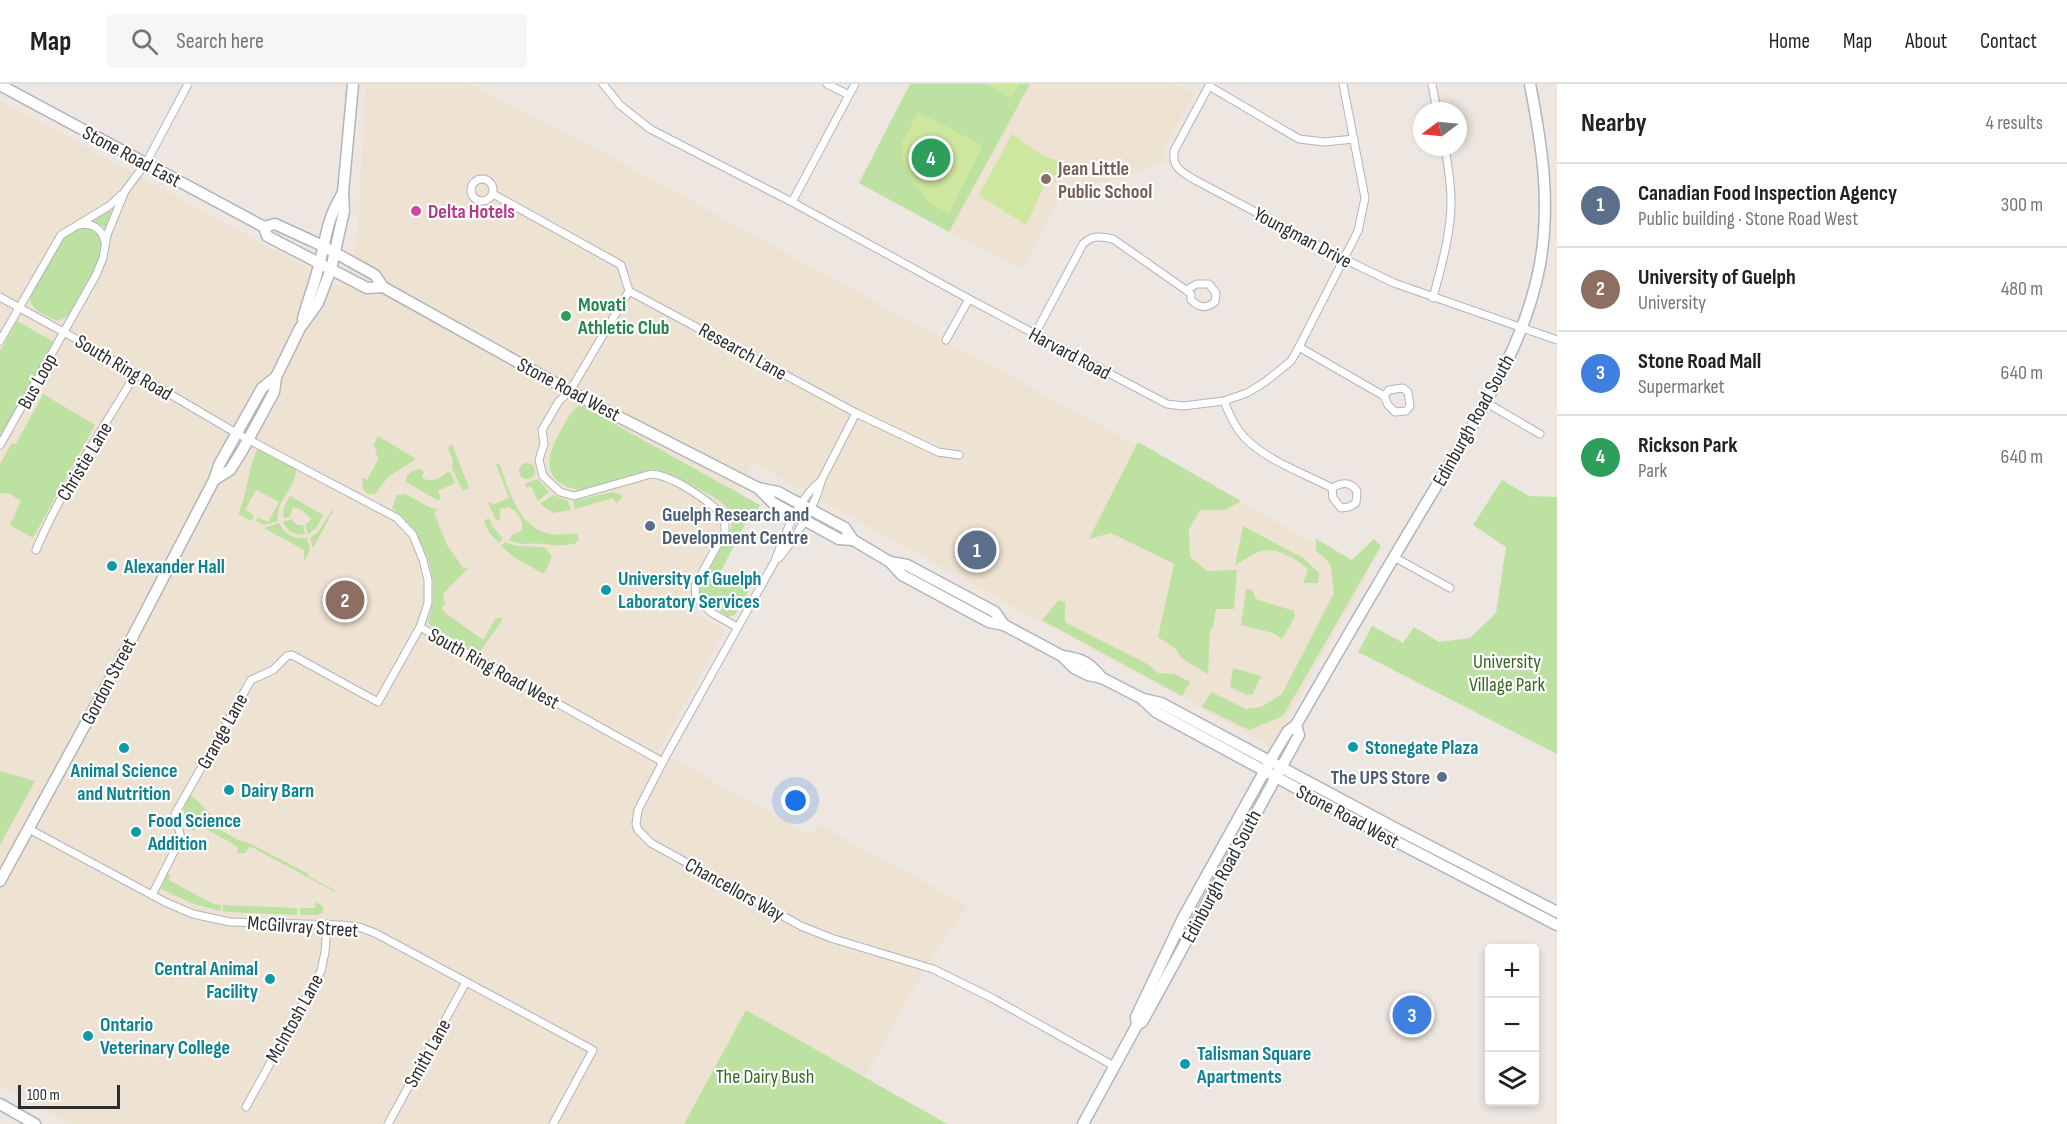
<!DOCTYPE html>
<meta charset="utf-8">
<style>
:root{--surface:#fff;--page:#f6f6f6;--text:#222;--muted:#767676;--line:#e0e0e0;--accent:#ea580c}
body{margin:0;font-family:"Sofia Sans Condensed",sans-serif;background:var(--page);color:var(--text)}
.controls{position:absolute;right:18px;bottom:18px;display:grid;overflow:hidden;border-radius:6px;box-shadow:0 3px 9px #0003}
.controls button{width:54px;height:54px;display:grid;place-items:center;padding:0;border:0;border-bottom:2px solid var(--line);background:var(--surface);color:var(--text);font:30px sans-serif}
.compass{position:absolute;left:1413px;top:18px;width:54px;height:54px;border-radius:50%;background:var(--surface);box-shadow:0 3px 9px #0003;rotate:254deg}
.scale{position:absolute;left:18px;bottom:15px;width:102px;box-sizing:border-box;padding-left:6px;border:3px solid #2d2d2d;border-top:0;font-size:16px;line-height:21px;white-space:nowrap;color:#2d2d2d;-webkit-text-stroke:4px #fff;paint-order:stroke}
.you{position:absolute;left:796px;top:717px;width:21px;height:21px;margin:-15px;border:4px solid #fff;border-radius:50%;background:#1a73e8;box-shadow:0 0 0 9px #1a73e833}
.badge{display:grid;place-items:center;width:39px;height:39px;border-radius:50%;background:var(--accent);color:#fff;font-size:20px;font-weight:700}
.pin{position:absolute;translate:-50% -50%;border:3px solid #fff;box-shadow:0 2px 6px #0006}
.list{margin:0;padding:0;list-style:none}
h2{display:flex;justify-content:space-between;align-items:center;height:78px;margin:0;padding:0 24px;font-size:26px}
h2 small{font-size:20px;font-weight:400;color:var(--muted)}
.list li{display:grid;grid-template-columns:39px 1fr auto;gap:18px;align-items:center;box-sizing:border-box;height:84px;padding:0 24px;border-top:2px solid var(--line)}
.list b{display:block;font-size:22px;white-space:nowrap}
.list p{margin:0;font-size:20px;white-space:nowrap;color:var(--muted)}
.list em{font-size:20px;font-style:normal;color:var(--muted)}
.icon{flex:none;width:33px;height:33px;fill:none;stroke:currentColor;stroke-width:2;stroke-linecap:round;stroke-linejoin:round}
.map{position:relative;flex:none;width:1557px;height:1040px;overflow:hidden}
header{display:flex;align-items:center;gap:36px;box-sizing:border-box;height:84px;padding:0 30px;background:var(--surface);border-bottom:2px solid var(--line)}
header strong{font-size:28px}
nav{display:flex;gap:33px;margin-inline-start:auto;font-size:21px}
.search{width:420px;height:54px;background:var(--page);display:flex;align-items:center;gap:15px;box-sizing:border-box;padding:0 21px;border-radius:6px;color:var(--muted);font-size:22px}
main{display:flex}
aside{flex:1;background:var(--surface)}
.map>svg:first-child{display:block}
.education{fill:#eee2d2}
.green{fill:#bce1a1}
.pitch{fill:#cee79e}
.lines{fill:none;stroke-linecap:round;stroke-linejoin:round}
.street-casing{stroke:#b1b4bd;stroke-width:9}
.secondary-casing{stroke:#b1b4bd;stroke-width:13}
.street{stroke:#fff;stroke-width:7}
.secondary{stroke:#fff;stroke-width:10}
.education-dot{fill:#8d6e63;stroke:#fff;stroke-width:2}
.hotel-dot{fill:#d1479c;stroke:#fff;stroke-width:2}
.leisure-dot{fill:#2e9e5b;stroke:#fff;stroke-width:2}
.service-dot{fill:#5c6f8a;stroke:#fff;stroke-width:2}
.culture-dot{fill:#0f9aa8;stroke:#fff;stroke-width:2}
.labels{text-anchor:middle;stroke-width:4.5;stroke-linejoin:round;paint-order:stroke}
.street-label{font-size:20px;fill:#2d2d2d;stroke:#fff}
.education-label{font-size:20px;font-weight:bold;fill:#785e54;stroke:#fff;text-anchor:start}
.hotel-label{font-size:20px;font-weight:bold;fill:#b23c85;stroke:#fff;text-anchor:start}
.leisure-label{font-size:20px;font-weight:bold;fill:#27864d;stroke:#fff;text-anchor:start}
.service-label{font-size:20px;font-weight:bold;fill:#4e5e75;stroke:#fff;text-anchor:start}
.culture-label{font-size:20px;font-weight:bold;fill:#0d838f;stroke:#fff;text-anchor:start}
.park-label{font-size:20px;fill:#35681f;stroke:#fff}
</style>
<header>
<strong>Map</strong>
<div class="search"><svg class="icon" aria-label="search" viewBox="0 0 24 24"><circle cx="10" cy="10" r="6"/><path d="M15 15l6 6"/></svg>Search here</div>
<nav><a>Home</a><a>Map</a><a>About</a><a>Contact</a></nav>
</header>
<main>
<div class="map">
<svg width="1557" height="1040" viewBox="0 0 1557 1040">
<rect width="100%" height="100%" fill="#eee7e1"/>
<g class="education">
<polygon points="366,0 471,0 575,53 1369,489 1271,663 1021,527 753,379 688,505 693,527 725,546 659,667 811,751 818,740 968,822 932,872 865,993 947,1040 70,1040 0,1001 0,16 340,202 357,157"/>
<polygon points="1030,0 1176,0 1195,9 1164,65 1165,79 1062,111 1022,184 949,148"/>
</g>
<g class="green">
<polygon points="910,0 1030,0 949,148 859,99"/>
<polygon points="109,127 113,128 106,144 93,137"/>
<path d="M 82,142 C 104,142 103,162 98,178 L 68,233 L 57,237 C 46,231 30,227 30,213 C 42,191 57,151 82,142 Z"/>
<polygon points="17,237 54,258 0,354 0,267"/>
<polygon points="43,310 95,341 33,454 10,441 21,417 10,410 0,409 0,380 12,359 16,360"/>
<path d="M 580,321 L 760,421 L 751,438 L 747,436 L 721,487 L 730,497 L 744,503 L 749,495 L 754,497 L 735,531 L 728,533 L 700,513 L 699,504 L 731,445 C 732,438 731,429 726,423 C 717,412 668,388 654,385 L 579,406 C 542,399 545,374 560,348 C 566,337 570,327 580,321 Z"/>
<polygon points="378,352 416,375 388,393 375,410 368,410 363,405 362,393 367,396 379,374 375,370 377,365 373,362"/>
<polygon points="1138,358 1241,417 1225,426 1200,426 1189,445 1190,473 1207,487 1237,486 1234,525 1216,525 1213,543 1210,546 1208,590 1181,574 1176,565 1158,553 1174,480 1111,449 1089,455"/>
<polygon points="452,360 469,404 463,407 452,384 453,376 448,364"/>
<path d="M 258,364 L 296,385 C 296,404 275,417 278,437 L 264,441 L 256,437 L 258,433 L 268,438 L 279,418 L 256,406 L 245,426 L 254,431 L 251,437 L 238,430 C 249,407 247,385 258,364 Z"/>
<path d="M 499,379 C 510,406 517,443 550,450 C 559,452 570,449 577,450 L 579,456 L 576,457 L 576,459 C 563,463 555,461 542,460 C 529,458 522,463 509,456 L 513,450 L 518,449 L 522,446 C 524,437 517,426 508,423 L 500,425 L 500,435 L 496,436 L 488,419 L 490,418 L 492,421 L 509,414 L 496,380 Z"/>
<circle cx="527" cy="387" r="8"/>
<path d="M 419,385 L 424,388 L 422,394 C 433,399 439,395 447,388 L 451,389 L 455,399 L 438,407 L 441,415 L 437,416 L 406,398 C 405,390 412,387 419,385 Z"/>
<polygon points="538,395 549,408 538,417 531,402 526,404 525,400"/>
<polygon points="1502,396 1529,412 1557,413 1557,670 1358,568 1372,542 1403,559 1414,543 1439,558 1470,554 1496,529 1506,463 1473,441"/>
<polygon points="613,408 620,410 622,414 616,419 613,414 575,425 573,417"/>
<path d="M 405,410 L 431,424 L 438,425 L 434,429 L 447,461 L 464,485 L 466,483 L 468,484 L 443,510 L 445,520 L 441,524 L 447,530 L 483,556 L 495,535 L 501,533 L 502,536 C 495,548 487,556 481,567 L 472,566 L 430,541 L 428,537 C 443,495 425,451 392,424 L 397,411 Z"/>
<polygon points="553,411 568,417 571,426 553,429 540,420"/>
<polygon points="290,412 323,431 316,444 308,450 305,441 312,435 303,427 293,423 290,433 283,434 284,423"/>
<polygon points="332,426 333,427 313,464 310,454 319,447"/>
<polygon points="489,434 493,443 503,455 499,459 489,448 484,437"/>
<path d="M 291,435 L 297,441 L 303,441 L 305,450 C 295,452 287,447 283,438 Z"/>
<path d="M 279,439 C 285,451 294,455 307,454 L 310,466 L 304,477 L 304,466 L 264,444 Z"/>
<path d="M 1243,442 L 1303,474 L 1319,489 L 1318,499 L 1303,499 L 1308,486 C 1299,475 1275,463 1261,467 C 1252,470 1243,477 1235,481 Z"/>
<polygon points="1316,455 1352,476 1374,455 1381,462 1283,632 1249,646 1202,623 1211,608 1246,625 1261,623 1282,610 1334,509 1331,483 1327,476 1316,467"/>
<path d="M 505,458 C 519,465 532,461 546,464 L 552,473 L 545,488 L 542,489 L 515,474 L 501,462 Z"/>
<polygon points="1246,505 1252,506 1256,515 1294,527 1295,533 1282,555 1273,549 1241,541"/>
<polygon points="1059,516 1065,518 1065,538 1149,581 1158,589 1175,590 1190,598 1182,612 1042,536"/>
<polygon points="1233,584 1261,592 1253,610 1247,611 1230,603"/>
<polygon points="0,687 35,697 0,761"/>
<path d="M 192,712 L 217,736 L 214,742 L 236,755 L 251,760 L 308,790 L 308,792 L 336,807 L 335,808 L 250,762 L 245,769 L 237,769 L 238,763 L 199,741 L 194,747 C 182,738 181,726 188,713 Z"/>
<polygon points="167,790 171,791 169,796 213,820 221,821 220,827 191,819 161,805"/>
<polygon points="316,818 323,822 323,829 316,831 300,831 300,824 315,824"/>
<polygon points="223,821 297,824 297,831 230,828 222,827"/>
<polygon points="746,926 947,1040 684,1040"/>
</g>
<g class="pitch">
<polygon points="986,0 1019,0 1012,14"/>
<polygon points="918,28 980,60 982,64 949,129 931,120 913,99 902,76 902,59"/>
<polygon points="1012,50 1043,72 1059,77 1061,86 1059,91 1048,94 1026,141 979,111"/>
</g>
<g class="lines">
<defs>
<g id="street">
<polyline points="603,0 620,21 650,45 792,118 969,215 1167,320 1183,322 1224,317 1247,309 1265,298 1291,277 1299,263 1358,147 1365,114 1343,0"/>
<polyline points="827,0 849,11"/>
<path d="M 1210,0 L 1174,67 C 1172,84 1182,88 1195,96 L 1344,175 L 1394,199 L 1557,256"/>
<polyline points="1432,0 1437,27"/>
<polyline points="1209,2 1299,55 1324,58 1354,55"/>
<circle cx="482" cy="106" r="11"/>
<polyline points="493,110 621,181 629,207 856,329 938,368 959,371"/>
<polyline points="792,118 855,0"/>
<path d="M 79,141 C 92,138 103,145 105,159"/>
<path d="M 629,207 L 570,307 L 559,317 L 542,346 L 544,360 L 539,376 L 543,392 L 560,408 L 574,412 L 651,390 C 673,391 709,417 725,433 L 725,447 L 695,502 L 696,514 L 712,529 L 737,543"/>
<polyline points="0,213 78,256 236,349 397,434 413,451 423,476 428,496 428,519 420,543 378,618 292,571 287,572 273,586 251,596 175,730 181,754 152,811"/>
<path d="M 1433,214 C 1441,183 1451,150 1451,118 C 1451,100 1448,81 1445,63"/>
<path d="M 1035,250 L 1083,160 C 1092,151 1101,152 1113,155 L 1186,206 L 1191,210 L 1191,216 C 1200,224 1205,225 1215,218 L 1216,209 L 1209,200 L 1197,200 L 1186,206"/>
<polyline points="946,256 969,215"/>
<polyline points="0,257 61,151 109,122 121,111"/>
<polyline points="1299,263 1384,312 1388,321 1395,328 1406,327 1410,322 1408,308 1403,304 1389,306 1384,312"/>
<path d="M 1224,317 C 1229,330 1235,344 1245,354 C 1266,376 1305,390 1332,404 L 1333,414 L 1341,424 L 1349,423 L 1356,419 L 1357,407 C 1350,397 1342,398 1332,404"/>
<polyline points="1485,318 1540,350"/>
<polyline points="0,361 96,191 103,174 107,151 125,107 146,79 188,0"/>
<path d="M 821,397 C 799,413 784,452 775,477 L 667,670 L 638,726 L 636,740 L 638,746 L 651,759 L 801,842 L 831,854 L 933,885 L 992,914 L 1114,982"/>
<path d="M 36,466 C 62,404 102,347 136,289"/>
<polyline points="1394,473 1450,504"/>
<path d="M 779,474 C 795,455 816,421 821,397 L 856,329"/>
<polyline points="420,543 663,678"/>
<polyline points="29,745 165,818 193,830 230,838 341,841 359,843 375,849 593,966 553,1040"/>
<polyline points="246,1023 321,887 325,868 327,840"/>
<polyline points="388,1040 466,898"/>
</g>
<g id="secondary">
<polyline points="0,1 264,143 275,140 323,162 375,191 383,203 582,314 758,404 778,408 845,444 853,456 890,478 902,491 989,538 1004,541 1062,572 1074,584 1088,591 1102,594 1143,615 1161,619 1389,741 1557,828"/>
<polyline points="264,143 267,152 367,204 383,203"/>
<path d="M 303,235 C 307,218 314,202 318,185 C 327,154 325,138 343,109"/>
<polyline points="214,396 230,386 242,367 274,308 276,293 300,244 318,219 331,185 344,127 343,109 353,0"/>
<polyline points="758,404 773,419 839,455 853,456"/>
<polyline points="890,478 907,481 995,528 1004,541"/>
<path d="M 1062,572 C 1083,575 1089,578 1102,594"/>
<polyline points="1143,616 1156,628 1372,745 1557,841"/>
<polyline points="0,797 121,575 214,396 219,381 262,304 276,293"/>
<path d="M 1137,941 L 1136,933 L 1183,834 L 1274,670 L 1288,647 L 1296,641 C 1341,563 1387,484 1434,406 C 1476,335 1525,263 1540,180 C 1551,118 1542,62 1530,0"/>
<polyline points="0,1020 35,1040"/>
<polyline points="1083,1040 1137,941 1142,938 1146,931 1299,651 1296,641"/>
</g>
</defs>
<use href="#street" class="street-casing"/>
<use href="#secondary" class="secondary-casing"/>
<use href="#street" class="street"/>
<use href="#secondary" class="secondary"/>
</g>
<circle class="education-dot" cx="1046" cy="95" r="6"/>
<circle class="hotel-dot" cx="416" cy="127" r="6"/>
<circle class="leisure-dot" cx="566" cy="232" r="6"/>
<g class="service-dot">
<circle cx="650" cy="442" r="6"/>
<circle cx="1442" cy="693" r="6"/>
</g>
<g class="culture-dot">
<circle cx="112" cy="482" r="6"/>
<circle cx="606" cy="506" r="6"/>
<circle cx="1353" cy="663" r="6"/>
<circle cx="124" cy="664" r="6"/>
<circle cx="229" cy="706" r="6"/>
<circle cx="136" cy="748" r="6"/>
<circle cx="270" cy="895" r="6"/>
<circle cx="88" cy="952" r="6"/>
<circle cx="1185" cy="980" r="6"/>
</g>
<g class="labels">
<g class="street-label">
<text transform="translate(132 72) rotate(28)" y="7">Stone Road East</text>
<text transform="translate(1303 153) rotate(28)" y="7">Youngman Drive</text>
<text transform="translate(743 267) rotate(29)" y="7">Research Lane</text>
<text transform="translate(1070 269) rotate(28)" y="7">Harvard Road</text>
<text transform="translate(124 283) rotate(31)" y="7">South Ring Road</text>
<text transform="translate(37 297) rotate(-61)" y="7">Bus Loop</text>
<text transform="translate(569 305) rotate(28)" y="7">Stone Road West</text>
<text transform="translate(1473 336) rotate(-61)" y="7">Edinburgh Road South</text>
<text transform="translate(84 377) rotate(-59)" y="7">Christie Lane</text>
<text transform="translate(494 584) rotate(29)" y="7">South Ring Road West</text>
<text transform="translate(108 597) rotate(-62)" y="7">Gordon Street</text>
<text transform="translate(222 647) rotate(-61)" y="7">Grange Lane</text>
<text transform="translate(1348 732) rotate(28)" y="7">Stone Road West</text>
<text transform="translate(1221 792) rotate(-62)" y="7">Edinburgh Road South</text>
<text transform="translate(735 805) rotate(29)" y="7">Chancellors Way</text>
<text transform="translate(303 842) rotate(4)" y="7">McGilvray Street</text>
<text transform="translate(294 934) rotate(-61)" y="7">McIntosh Lane</text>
<text transform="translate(427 969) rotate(-61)" y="7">Smith Lane</text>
</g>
<g class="education-label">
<text x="1058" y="91">Jean Little<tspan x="1058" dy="23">Public School</tspan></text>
</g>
<g class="hotel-label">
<text x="428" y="134">Delta Hotels</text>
</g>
<g class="leisure-label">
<text x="578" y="227">Movati<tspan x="578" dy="23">Athletic Club</tspan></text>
</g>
<g class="service-label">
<text x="662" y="437">Guelph Research and<tspan x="662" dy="23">Development Centre</tspan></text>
<text x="1430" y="700" text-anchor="end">The UPS Store</text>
</g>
<g class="culture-label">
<text x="124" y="489">Alexander Hall</text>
<text x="618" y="501">University of Guelph<tspan x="618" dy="23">Laboratory Services</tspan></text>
<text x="1365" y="670">Stonegate Plaza</text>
<text x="124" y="693" text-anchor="middle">Animal Science<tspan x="124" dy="23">and Nutrition</tspan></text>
<text x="241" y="713">Dairy Barn</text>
<text x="148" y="743">Food Science<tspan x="148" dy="23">Addition</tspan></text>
<text x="258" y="891" text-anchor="end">Central Animal<tspan x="258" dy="23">Facility</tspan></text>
<text x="100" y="947">Ontario<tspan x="100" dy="23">Veterinary College</tspan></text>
<text x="1197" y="976">Talisman Square<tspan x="1197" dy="23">Apartments</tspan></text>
</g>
<g class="park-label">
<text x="1507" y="584">University<tspan x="1507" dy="23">Village Park</tspan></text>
<text x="765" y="999">The Dairy Bush</text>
</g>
</g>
</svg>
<div class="controls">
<button>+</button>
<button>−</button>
<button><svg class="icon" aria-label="layers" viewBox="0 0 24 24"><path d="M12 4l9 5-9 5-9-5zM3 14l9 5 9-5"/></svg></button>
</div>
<svg class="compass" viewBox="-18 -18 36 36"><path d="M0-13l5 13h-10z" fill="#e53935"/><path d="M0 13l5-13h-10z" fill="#767676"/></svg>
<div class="scale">100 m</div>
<div class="you"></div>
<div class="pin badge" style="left:977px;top:466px;background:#5c6f8a">1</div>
<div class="pin badge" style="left:345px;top:516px;background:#8d6e63">2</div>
<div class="pin badge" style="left:1412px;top:931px;background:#3f7fe0">3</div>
<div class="pin badge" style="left:931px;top:74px;background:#2e9e5b">4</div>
</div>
<aside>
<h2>Nearby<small>4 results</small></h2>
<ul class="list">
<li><span class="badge" style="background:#5c6f8a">1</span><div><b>Canadian Food Inspection Agency</b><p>Public building · Stone Road West</p></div><em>300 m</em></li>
<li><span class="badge" style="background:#8d6e63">2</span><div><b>University of Guelph</b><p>University</p></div><em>480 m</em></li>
<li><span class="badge" style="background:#3f7fe0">3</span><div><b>Stone Road Mall</b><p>Supermarket</p></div><em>640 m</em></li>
<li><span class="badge" style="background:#2e9e5b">4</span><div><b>Rickson Park</b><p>Park</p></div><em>640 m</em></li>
</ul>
</aside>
</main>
